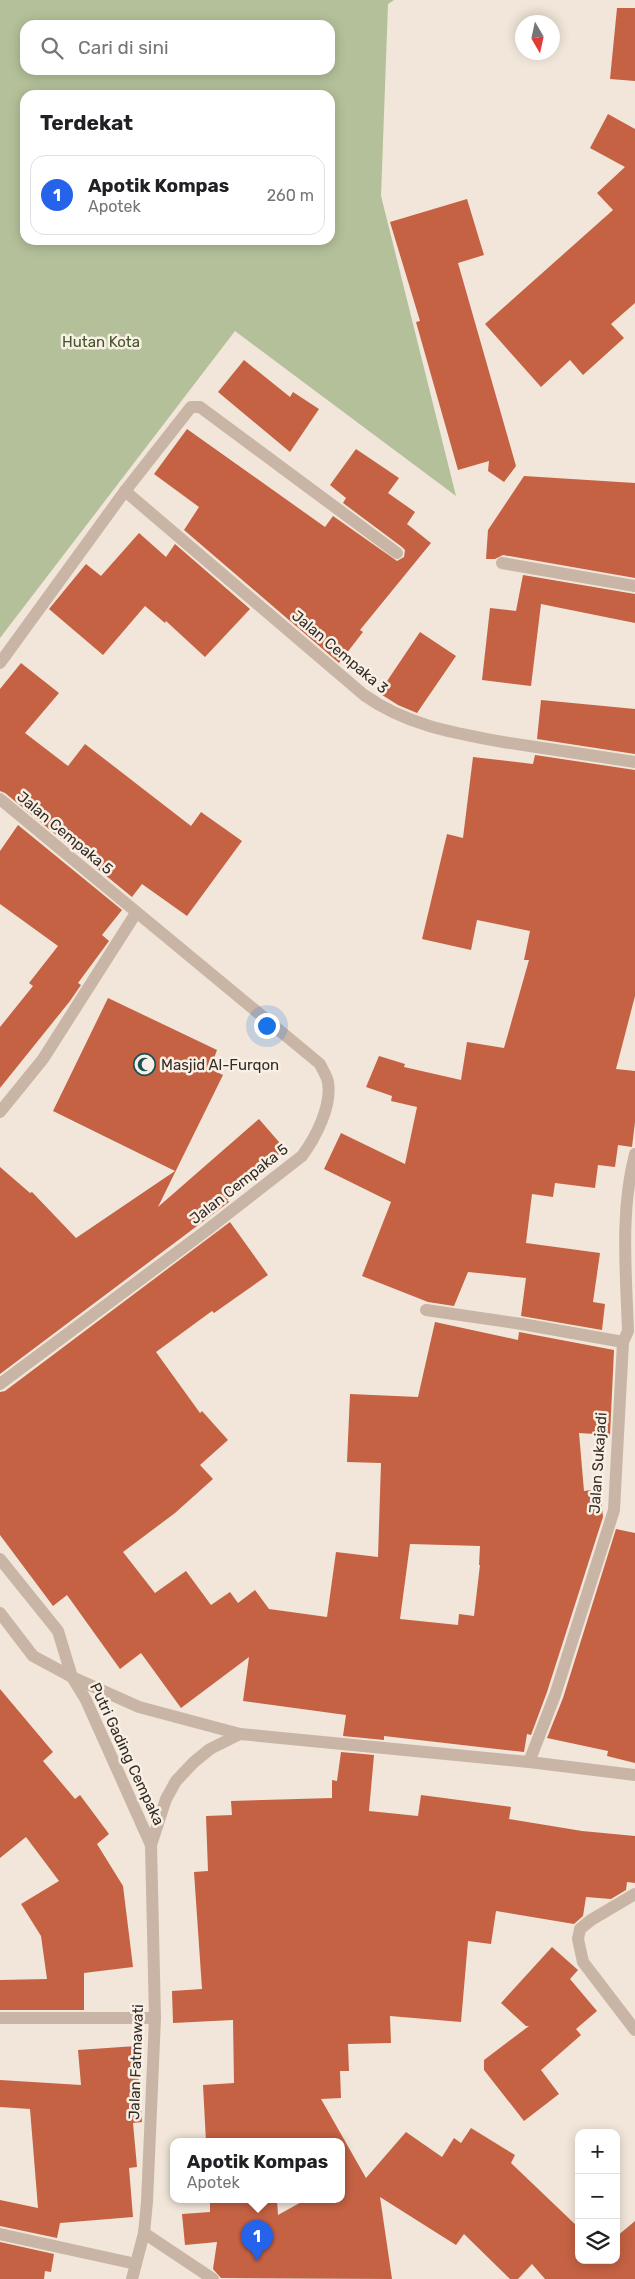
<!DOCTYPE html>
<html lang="id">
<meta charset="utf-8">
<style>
:root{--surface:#fff;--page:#f2f2f2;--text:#202124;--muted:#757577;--line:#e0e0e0;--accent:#2563eb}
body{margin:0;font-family:Rubik,sans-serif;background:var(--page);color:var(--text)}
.controls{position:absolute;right:15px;bottom:15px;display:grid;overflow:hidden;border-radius:10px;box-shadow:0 2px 12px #0003}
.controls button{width:45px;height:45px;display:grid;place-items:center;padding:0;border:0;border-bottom:1px solid var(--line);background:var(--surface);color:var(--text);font:25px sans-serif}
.compass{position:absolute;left:515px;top:15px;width:45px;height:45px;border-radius:50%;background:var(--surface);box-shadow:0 2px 12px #0003;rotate:171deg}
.you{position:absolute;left:266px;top:1025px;width:18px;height:18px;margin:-12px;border:4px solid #fff;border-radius:50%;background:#1a73e8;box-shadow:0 0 0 8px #1a73e833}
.badge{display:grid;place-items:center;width:32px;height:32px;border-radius:50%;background:var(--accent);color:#fff;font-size:16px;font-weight:700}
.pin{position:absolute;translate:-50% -41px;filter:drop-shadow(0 1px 2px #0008)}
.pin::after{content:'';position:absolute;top:26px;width:18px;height:15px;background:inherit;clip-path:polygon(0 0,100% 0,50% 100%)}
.popup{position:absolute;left:170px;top:2138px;width:175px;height:65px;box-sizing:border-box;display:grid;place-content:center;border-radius:10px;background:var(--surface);filter:drop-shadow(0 1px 4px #0005);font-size:16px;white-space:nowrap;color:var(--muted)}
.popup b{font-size:19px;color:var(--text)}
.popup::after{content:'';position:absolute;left:50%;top:100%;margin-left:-10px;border:10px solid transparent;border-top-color:var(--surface)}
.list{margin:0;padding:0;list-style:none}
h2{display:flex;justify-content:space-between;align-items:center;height:65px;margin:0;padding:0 20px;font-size:21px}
h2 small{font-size:16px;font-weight:400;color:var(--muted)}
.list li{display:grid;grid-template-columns:32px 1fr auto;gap:15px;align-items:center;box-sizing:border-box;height:80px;margin:0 10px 10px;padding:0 10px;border:1px solid var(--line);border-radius:15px}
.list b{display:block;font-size:19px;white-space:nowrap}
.list p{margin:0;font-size:16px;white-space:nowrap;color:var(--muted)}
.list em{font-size:16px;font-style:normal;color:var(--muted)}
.icon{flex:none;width:28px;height:28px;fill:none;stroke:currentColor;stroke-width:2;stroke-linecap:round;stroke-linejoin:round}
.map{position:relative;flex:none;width:635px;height:2279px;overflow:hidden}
.search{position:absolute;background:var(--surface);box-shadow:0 2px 12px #0003;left:20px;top:20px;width:315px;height:55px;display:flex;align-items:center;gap:12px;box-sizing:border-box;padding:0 18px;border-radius:15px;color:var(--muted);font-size:19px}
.panel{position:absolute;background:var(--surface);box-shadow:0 2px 12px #0003;left:20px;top:90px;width:315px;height:155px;border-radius:15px}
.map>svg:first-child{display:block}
.green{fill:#b3c099;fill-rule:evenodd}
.building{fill:#c56243;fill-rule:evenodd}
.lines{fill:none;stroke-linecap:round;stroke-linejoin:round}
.minor{stroke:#c9b5a5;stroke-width:12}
.labels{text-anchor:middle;stroke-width:5;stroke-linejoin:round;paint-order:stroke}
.park-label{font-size:15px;fill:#44532a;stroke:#f9f0e5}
.street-label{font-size:15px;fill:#352b26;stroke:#f9f0e5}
.poi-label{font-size:15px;fill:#352b26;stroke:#f9f0e5;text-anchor:start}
</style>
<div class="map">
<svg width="635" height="2279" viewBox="0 0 635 2279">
<rect width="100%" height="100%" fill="#f1e6d9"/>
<path class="green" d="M 0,0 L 394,0 L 388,4 L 381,196 L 456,496 L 235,331 L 0,638 ZM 25,25 L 330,25 L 330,70 L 25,70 ZM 25,95 L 330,95 L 330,240 L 25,240 Z"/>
<g class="building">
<polygon points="617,8 635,8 635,81 610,79"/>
<polygon points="608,114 635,129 635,303 611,324 624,338 583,375 570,360 541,387 485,324 613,210 597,193 625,167 590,148"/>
<polygon points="467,199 484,255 458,263 516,466 504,482 488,471 489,461 458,470 416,322 420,321 390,222"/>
<polygon points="244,360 290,397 293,392 319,409 290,452 218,392"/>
<polygon points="187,429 325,527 333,516 397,561 404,557 405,550 402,547 343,503 346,498 330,485 356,449 399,478 388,493 415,512 407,524 431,543 360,630 363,632 339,663 184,530 199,507 154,474"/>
<polygon points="524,476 635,483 635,578 503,555 495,559 486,559 488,530"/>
<polygon points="139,533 166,557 175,544 250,609 205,657 166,621 165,623 145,606 103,655 49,609 86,564 101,576"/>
<polygon points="523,575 635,594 635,623 541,604 531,686 482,680 490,608 516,611"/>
<polygon points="420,632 456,656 417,713 398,705 379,693"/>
<polygon points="21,663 59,693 25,733 68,766 85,744 191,826 201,812 242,841 187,916 142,884 132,897 5,793 0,791 0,689"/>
<polygon points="541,700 635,709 635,754 537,739"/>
<polygon points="535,755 635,770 635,996 616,1069 635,1071 635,1122 632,1147 618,1145 615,1167 598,1165 595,1188 555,1183 553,1197 532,1194 526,1243 600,1253 593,1302 605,1304 602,1330 521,1316 526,1278 468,1272 454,1306 428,1302 362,1276 391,1202 324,1169 341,1133 405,1164 417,1107 391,1101 392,1096 366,1087 379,1056 405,1064 404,1067 461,1080 467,1042 504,1048 529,960 524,960 530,931 477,920 471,950 422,939 447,834 463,838 473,757 533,764"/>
<polygon points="18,825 122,910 102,935 109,941 78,983 81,985 70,1001 0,1088 0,1027 33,986 29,983 58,946 0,904 0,851"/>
<polygon points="108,998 217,1050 210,1069 223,1075 158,1207 259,1119 285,1149 227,1200 229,1202 0,1374 0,1167 30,1193 32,1192 76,1238 175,1171 53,1111"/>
<path d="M 230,1222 L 268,1275 L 214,1313 L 212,1311 L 156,1352 L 200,1413 L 202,1411 L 228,1440 L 200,1465 L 213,1479 L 175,1513 L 123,1552 L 155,1593 L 186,1571 L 211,1605 L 230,1592 L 238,1603 L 255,1590 L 269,1609 L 327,1617 L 336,1552 L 378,1557 L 381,1463 L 347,1462 L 350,1394 L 418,1397 L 435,1322 L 518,1340 L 519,1332 L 614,1350 L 610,1435 L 579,1433 L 584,1491 L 600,1489 L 603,1517 L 547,1692 L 531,1735 L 527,1734 L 524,1752 L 384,1736 L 384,1740 L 343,1736 L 346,1715 L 243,1701 L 249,1657 L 181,1708 L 141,1653 L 120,1669 L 67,1595 L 53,1606 L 0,1535 L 0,1392 L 5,1391 ZM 410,1544 L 480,1546 L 479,1565 L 480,1565 L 474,1616 L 459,1614 L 458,1625 L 400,1619 Z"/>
<polygon points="616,1529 635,1533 635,1763 607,1756 608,1751 547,1738 563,1698"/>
<polygon points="0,1689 53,1752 43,1761 75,1799 80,1795 109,1834 97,1844 123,1886 133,1967 84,1973 84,2010 0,2010 0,1980 47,1979 41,1936 21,1904 59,1881 26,1837 0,1858"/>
<polygon points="341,1752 374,1755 369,1811 418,1816 421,1795 511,1807 509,1819 582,1831 635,1836 635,1883 627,1882 626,1890 611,1899 586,1897 583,1916 574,1924 496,1911 491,1944 468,1941 461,2022 390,2016 391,2043 348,2044 349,2071 340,2071 341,2098 321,2099 366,2178 406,2132 442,2157 454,2138 461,2143 471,2128 515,2155 511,2163 579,2228 579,2260 616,2260 616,2237 635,2221 635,2279 545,2279 532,2264 518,2279 510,2279 464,2234 456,2245 380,2197 392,2279 221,2278 213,2269 217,2242 185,2245 182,2214 210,2212 210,2200 277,2200 278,2215 305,2200 341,2200 341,2142 206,2142 203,2085 234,2083 233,2020 173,2023 172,1991 202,1989 194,1872 208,1871 206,1816 232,1815 231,1801 332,1798 332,1780 337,1781"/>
<polygon points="552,1947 578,1970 570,1979 597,2011 576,2029 581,2035 541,2070 559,2094 524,2121 484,2070 484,2060 529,2026 526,2026 501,2003"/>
<polygon points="136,2046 142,2122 133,2123 137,2167 129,2168 133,2217 60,2223 57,2238 0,2226 0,2200 38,2208 30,2109 0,2107 0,2080 81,2085 78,2050"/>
<polygon points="0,2242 54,2254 51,2272 45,2271 44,2279 0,2279"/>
</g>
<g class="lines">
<g class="minor">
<path d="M 125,491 L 364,695 C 406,725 454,733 503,742 C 547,749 591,755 635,762"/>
<polyline points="502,563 635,586"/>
<polyline points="0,663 125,491 191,407 200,407 397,553"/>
<path d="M 0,799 L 320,1064 C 322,1069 327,1076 328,1082 C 332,1106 316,1137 302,1156 L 207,1230 L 0,1384"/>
<polyline points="0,1112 43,1059 136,913"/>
<polyline points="426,1310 522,1324 623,1342"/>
<polyline points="0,1559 58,1631 72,1677 86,1700 151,1845"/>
<polyline points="0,1613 33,1656 72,1677 139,1707 240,1734"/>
<path d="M 529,1762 L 555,1695 L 614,1510 L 623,1342 L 628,1331 C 626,1271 620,1212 635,1154"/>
<polyline points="635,1894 591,1920 580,1929 578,1939 583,1962 635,2030"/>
<polyline points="0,2018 155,2018"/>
<polyline points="144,2233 213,2279"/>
<polyline points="0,2234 136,2264"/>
<polyline points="132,2279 144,2233 147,2202 155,2018 151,1845 166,1799 176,1781 194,1762 210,1749 240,1734 529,1762 635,1775"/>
</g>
</g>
<defs>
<symbol id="mosque-ring" viewBox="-11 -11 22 22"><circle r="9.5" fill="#f9f0e5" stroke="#1c5256" stroke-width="1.5"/><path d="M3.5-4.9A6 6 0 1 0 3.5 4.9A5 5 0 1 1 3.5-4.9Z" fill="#1c5256"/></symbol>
</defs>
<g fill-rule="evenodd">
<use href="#mosque-ring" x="132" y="1052" width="25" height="25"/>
</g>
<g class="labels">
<g class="park-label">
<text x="101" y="347">Hutan Kota</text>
</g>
<g class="street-label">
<text transform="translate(340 652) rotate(40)" y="5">Jalan Cempaka 3</text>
<text transform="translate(65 833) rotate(40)" y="5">Jalan Cempaka 5</text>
<text transform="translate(239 1184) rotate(-38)" y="5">Jalan Cempaka 5</text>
<text transform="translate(598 1463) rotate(-86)" y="5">Jalan Sukajadi</text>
<text transform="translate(127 1754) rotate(65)" y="5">Putri Gading Cempaka</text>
<text transform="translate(136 2062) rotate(-88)" y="5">Jalan Fatmawati</text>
</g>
<g class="poi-label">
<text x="161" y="1070">Masjid Al-Furqon</text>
</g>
</g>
</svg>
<div class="controls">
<button>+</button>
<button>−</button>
<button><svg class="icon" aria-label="layers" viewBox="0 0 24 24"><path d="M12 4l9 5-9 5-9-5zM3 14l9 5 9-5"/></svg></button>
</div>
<svg class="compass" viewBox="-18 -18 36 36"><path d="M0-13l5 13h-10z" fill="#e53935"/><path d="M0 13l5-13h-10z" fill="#757577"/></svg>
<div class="you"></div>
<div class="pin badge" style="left:257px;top:2261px">1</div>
<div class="popup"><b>Apotik Kompas</b>Apotek</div>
<div class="search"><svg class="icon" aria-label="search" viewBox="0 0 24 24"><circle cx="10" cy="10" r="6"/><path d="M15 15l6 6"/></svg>Cari di sini</div>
<section class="panel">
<h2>Terdekat<small></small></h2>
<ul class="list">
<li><span class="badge">1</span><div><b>Apotik Kompas</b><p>Apotek</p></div><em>260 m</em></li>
</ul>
</section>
</div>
